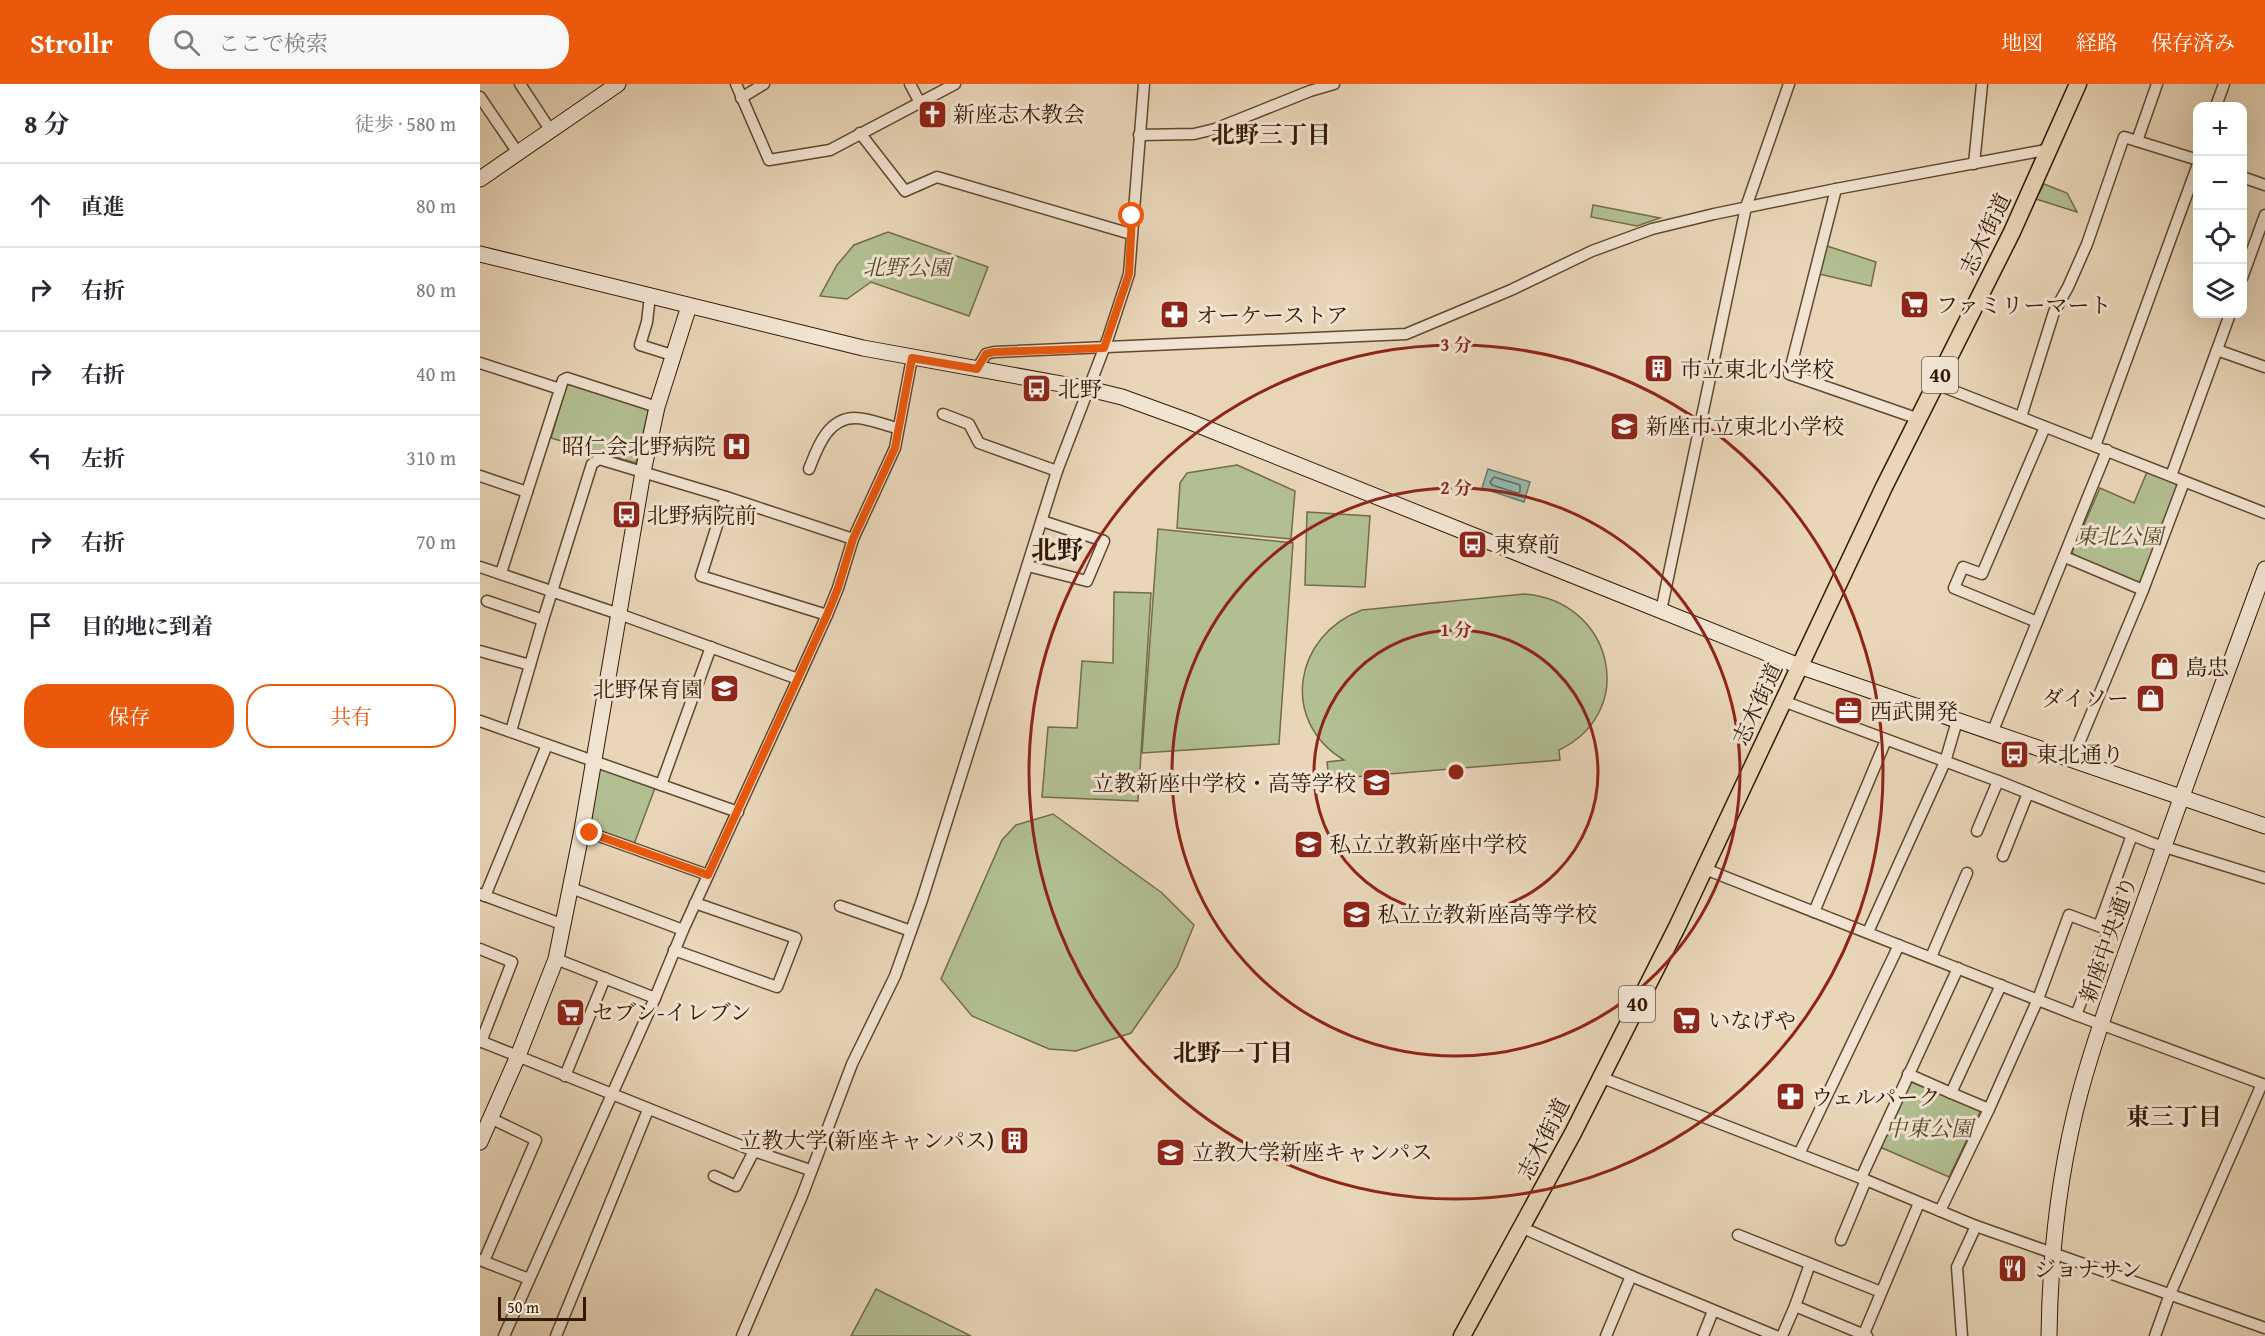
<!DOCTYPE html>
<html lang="ja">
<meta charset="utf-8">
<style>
:root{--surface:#fff;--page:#f7f7f7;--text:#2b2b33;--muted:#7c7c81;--line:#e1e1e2;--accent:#ea580c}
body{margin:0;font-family:"Gentium Book Plus","Noto Serif JP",serif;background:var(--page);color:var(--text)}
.controls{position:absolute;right:18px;top:18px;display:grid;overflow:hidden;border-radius:12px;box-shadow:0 6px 24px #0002}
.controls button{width:54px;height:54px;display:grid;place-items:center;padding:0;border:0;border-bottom:2px solid var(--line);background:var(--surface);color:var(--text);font:30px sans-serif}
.scale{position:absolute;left:18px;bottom:15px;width:88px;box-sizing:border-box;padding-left:6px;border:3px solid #331900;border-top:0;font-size:16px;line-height:21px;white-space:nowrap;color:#331900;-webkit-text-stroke:4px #f1e4d2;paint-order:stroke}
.stop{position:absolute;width:18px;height:18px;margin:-14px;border:4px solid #ea580c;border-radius:50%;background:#fff}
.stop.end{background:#ea580c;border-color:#fff;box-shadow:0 2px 6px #0008}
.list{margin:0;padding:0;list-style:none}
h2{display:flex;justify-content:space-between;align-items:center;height:78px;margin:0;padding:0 24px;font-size:26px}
h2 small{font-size:20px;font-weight:400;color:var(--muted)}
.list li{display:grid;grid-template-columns:39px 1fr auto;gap:18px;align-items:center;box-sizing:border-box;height:84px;padding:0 24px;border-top:2px solid var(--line)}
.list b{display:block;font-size:22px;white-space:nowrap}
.list em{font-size:20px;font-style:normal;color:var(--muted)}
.actions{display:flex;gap:12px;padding:18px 24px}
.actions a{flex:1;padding:14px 0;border:2px solid var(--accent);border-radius:24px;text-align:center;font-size:21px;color:var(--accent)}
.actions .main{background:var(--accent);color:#fff}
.icon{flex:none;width:33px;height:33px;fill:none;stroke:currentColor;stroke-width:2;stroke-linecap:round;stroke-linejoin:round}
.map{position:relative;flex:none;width:1785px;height:1252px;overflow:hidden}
header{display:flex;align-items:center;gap:36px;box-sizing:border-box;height:84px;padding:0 30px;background:var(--accent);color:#fff}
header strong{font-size:28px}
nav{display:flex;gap:33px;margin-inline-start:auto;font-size:21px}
.search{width:420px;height:54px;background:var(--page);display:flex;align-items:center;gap:15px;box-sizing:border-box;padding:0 21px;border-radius:24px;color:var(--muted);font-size:22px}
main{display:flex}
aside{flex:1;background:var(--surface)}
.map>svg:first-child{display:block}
.green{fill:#b2bf92;stroke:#726c49;stroke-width:1.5}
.water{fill:#97b9ae;stroke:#6f7968;stroke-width:1.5}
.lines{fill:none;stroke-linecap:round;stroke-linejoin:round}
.shore{stroke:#656957;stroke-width:1.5}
.street-casing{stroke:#60482e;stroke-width:13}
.secondary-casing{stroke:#331900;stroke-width:17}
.primary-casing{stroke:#331900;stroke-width:19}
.street{stroke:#f1e4d2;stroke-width:10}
.secondary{stroke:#f1e4d2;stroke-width:15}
.primary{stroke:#e9d6b9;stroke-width:16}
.route{stroke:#ea580c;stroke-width:8}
.ring{fill:none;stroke:#8f2418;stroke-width:3}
.labels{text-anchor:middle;stroke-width:6;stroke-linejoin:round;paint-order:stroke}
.shield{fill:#f1e4d2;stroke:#6c563f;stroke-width:1.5}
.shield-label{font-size:21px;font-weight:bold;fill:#331900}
.poi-label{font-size:22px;fill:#331900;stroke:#f1e4d2;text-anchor:start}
.street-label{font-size:22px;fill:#331900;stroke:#f1e4d2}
.park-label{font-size:22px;font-style:italic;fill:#594b2c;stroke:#f1e4d2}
.neighbourhood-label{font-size:24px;font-weight:bold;fill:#331900;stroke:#f1e4d2}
.quarter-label{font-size:26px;font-weight:bold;fill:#331900;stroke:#f1e4d2}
.centre{fill:#8f2418;stroke:#f1e4d2;stroke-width:3}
.ring-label{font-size:18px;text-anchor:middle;font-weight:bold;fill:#8f2418;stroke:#f1e4d2;stroke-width:6;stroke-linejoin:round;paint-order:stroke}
</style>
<header>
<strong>Strollr</strong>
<div class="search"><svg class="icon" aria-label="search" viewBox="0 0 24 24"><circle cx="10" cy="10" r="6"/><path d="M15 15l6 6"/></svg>ここで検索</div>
<nav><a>地図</a><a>経路</a><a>保存済み</a></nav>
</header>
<main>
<aside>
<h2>8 分<small>徒歩 · 580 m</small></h2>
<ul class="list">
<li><svg class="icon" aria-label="ahead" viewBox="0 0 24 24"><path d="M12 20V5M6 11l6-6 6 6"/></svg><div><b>直進</b></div><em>80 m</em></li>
<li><svg class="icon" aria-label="right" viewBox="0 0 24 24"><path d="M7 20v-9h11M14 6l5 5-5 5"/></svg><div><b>右折</b></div><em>80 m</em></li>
<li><svg class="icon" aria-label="right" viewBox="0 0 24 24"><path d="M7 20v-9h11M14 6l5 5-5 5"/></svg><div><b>右折</b></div><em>40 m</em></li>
<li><svg class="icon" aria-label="left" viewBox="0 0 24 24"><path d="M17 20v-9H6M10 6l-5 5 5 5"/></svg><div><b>左折</b></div><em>310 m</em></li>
<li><svg class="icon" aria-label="right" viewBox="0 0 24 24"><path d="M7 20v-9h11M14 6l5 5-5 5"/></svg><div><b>右折</b></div><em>70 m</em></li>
<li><svg class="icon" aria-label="arrive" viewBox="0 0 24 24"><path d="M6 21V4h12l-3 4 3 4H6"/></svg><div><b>目的地に到着</b></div></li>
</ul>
<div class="actions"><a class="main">保存</a><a>共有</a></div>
</aside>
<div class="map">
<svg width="1785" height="1252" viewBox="0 0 1785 1252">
<rect width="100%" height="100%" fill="#e9d6b9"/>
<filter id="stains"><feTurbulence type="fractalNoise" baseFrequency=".00333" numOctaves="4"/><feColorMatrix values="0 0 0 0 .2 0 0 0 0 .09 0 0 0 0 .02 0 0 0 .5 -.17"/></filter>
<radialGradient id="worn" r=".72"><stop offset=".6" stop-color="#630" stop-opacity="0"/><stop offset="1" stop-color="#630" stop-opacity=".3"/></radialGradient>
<g class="green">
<polygon points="1564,100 1587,109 1597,128 1556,115"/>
<polygon points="1113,121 1180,134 1157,142 1111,133"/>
<polygon points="408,148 508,183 489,232 391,198 367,215 340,212 357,181 374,161"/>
<polygon points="1347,162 1396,178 1391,202 1339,190"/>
<polygon points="87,300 169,325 156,379 71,354"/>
<polygon points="757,381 815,407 811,455 697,444 700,399 707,389"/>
<polygon points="1667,388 1695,399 1698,405 1659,500 1595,473 1592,468 1620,404 1654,419"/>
<polygon points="827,428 890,432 885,503 825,501"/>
<polygon points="678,445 813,459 799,660 662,669"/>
<polygon points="634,508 671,509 658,717 562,713 568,643 597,644 602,577 633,579"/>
<path d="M 1044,510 C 1132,516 1160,627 1079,666 L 1080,676 L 849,695 L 847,678 L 864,676 C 799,637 814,551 882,526 Z"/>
<polygon points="118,682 175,704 154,760 106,743"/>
<polygon points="573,730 682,809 714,841 697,883 651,949 596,967 569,965 492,932 461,895 522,756 536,741"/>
<polygon points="1431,998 1501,1026 1469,1093 1400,1063"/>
<polygon points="396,1205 491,1252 371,1252"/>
</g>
<polygon class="water" points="1008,385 1050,398 1044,418 1002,404"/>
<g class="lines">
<polygon class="shore" points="1014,393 1040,401 1040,408 1037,409 1012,401 1010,398"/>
<defs>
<g id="street">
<polyline points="40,0 71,47"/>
<polyline points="256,0 289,76 350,66 475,0"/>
<polyline points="430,0 440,19"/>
<polyline points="0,13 38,69"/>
<polyline points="261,14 284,0"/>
<polyline points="1736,22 1744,0"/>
<polyline points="380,49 425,107 457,93 651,150"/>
<polyline points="659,51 714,50 735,45 830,7 854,0"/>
<polyline points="1657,57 1677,0"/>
<polyline points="1494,80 1502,0"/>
<polyline points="1762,93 1785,101"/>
<polyline points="1356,105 1309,290 1439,335"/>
<polyline points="1762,194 1785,131"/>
<polyline points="170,212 167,238 160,261 192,271"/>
<polyline points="1737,266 1785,283"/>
<polyline points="0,279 80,305"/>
<polyline points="497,285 506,270 514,268 926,250 1031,206 1112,167 1172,145 1234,130 1356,105 1571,65"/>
<polyline points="1456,300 1785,429"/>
<polyline points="463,330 489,340 499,359 577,387"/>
<polyline points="1541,333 1574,228 1588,203 1607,160 1644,53 1718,76"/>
<polyline points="1615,362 1718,80"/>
<path d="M 329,385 C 337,365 347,334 375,334 C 388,334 404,341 417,344"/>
<polyline points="0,392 47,408"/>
<polyline points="1691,392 1750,230"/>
<polyline points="246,413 373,455 358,504 347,531"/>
<polyline points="373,455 415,364 432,274"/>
<polyline points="1585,473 1663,506"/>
<polyline points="548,482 607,497 624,457 562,437"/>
<polyline points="0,483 139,530 318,595 203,846 175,914 24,1252"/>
<polyline points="21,489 83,296 87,294 177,323"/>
<polyline points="7,517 63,536"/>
<polyline points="1181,527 1266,123 1309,0"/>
<polyline points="1557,538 1474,504 1483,483 1502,490 1565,343"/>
<polyline points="0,567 50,581"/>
<polyline points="1303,617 1518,697 1672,759 1785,794"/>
<polyline points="0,637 258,728"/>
<polyline points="31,647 63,536 112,380 119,375 246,413 221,492 347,531 318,595"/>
<polyline points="1512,649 1627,366"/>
<polyline points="1592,676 1663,506 1704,398"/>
<polyline points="181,701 231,563"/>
<polyline points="102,746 228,791"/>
<polyline points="1497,747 1518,697"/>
<polyline points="1523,772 1548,709"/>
<polyline points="1225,785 1596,931 1785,1001"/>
<polyline points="91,804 203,846"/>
<polyline points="0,810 84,841"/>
<polyline points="5,812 67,661"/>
<polyline points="360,822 431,847"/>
<polyline points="1334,828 1406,656"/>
<polyline points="1619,842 1652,751"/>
<polyline points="1388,848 1465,678 1477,637"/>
<polyline points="0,865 32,878 1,958"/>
<polyline points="194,866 297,903 316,854 215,819"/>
<polyline points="1451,873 1487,789"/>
<polyline points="76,875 175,914"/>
<polyline points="0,957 274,1067 330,1086"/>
<polyline points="1428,990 1471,1009 1521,901"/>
<polyline points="85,992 125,894"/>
<polyline points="1120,993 1381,1094 1496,1142 1785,1244"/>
<polyline points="1509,1025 1558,915 1589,831 1629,846 1596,931"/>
<polyline points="1319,1070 1419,861"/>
<polyline points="234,1092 256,1102 274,1067"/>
<polyline points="1381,1094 1478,884"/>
<polyline points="1460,1127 1509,1025 1471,1009"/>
<polyline points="1043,1144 1151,1192 1296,1252"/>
<polyline points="1258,1151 1401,1208"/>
<polyline points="1361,1156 1386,1096"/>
<polyline points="0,1176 49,1195"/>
<polyline points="4,1177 56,1056 10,1034"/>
<polyline points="1315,1222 1330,1180"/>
<polyline points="76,1252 168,1026"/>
<polyline points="262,1252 322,1112 372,980 415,892 442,816 577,387 628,254 649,190 664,0"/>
<polyline points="1126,1252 1151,1192"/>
<polyline points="1223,1252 1233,1227"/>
<polyline points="1302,1252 1315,1222 1387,1252"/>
<polyline points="1383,1252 1439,1119"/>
<polyline points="1482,1252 1477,1183 1496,1142"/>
<polyline points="1675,1252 1690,1210 1782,1000"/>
</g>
<g id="secondary">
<polyline points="0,95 138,0"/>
<polyline points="0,170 383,264 609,305 642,313 708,337 1319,582 1785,742"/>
<polyline points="0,1058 38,972 76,875 102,746 163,388 177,323 209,222"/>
<path d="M 1569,1252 C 1570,1170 1579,1088 1600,1009 C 1619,939 1646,870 1670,802 C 1707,696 1746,591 1785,485"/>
</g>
<polyline id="primary" points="982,1252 1093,1049 1198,841 1404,403 1532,148 1598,0"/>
</defs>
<use href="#street" class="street-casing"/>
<use href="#secondary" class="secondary-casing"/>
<use href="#primary" class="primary-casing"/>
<use href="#street" class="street"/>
<use href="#secondary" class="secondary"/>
<use href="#primary" class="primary"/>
</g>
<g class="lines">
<polyline class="route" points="110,749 228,791 347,531 358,504 373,455 415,364 432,274 497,285 506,270 514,268 624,264 649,190 652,132"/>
</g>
<g class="ring">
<circle cx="976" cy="688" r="142"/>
<circle cx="976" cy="688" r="284"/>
<circle cx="976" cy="688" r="427"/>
</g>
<defs>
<symbol id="church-square" viewBox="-11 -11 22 22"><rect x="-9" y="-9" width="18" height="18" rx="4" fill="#8f2418" stroke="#f1e4d2"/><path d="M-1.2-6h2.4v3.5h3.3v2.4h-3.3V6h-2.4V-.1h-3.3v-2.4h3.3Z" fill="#fff"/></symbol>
<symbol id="supermarket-square" viewBox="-11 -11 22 22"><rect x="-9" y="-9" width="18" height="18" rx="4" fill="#8f2418" stroke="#f1e4d2"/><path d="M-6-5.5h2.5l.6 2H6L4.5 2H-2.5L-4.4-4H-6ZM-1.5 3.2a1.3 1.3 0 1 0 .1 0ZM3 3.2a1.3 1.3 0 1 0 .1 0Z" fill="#fff"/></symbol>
<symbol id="pharmacy-square" viewBox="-11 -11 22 22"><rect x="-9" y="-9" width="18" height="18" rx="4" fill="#8f2418" stroke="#f1e4d2"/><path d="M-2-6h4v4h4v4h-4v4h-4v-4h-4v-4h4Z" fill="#fff"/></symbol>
<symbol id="building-square" viewBox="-11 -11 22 22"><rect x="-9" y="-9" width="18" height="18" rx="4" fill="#8f2418" stroke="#f1e4d2"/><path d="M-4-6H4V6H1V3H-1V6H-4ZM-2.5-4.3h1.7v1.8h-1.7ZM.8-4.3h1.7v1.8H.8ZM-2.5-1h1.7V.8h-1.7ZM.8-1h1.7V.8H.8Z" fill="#fff"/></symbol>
<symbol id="bus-square" viewBox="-11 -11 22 22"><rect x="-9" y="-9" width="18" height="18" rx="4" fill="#8f2418" stroke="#f1e4d2"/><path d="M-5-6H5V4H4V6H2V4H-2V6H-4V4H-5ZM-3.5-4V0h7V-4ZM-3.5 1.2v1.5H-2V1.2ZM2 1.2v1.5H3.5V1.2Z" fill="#fff"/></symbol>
<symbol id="school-square" viewBox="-11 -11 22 22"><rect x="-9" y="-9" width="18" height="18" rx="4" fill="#8f2418" stroke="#f1e4d2"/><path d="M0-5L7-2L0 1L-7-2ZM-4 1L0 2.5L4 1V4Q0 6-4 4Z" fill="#fff"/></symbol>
<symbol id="hospital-square" viewBox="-11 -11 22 22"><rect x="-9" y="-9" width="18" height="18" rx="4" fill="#8f2418" stroke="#f1e4d2"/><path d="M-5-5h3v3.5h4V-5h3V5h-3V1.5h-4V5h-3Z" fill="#fff"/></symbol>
<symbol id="shop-square" viewBox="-11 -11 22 22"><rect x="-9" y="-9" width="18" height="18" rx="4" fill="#8f2418" stroke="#f1e4d2"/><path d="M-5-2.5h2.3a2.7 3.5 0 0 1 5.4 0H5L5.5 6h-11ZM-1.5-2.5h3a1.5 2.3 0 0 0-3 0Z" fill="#fff"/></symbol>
<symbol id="office-square" viewBox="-11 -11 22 22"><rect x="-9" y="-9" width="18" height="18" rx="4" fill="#8f2418" stroke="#f1e4d2"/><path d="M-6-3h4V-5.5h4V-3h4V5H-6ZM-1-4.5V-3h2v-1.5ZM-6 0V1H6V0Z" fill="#fff"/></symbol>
<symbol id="university-square" viewBox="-11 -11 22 22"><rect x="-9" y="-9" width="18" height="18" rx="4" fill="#8f2418" stroke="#f1e4d2"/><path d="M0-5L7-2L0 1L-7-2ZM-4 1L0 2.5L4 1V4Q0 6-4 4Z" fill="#fff"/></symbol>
<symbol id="restaurant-square" viewBox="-11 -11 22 22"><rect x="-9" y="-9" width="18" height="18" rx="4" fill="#8f2418" stroke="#f1e4d2"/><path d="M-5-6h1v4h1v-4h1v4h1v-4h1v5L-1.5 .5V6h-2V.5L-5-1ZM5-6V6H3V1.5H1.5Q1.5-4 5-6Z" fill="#fff"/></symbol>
</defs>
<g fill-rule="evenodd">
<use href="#church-square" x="436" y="14" width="33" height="33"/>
<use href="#supermarket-square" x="1418" y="204" width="33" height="33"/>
<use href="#pharmacy-square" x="678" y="214" width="33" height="33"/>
<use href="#building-square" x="1162" y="268" width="33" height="33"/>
<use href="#bus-square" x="540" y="288" width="33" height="33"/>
<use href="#school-square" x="1128" y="326" width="33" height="33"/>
<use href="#hospital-square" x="240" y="346" width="33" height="33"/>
<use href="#bus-square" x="130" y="414" width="33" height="33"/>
<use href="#bus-square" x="976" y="444" width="33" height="33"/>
<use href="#shop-square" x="1668" y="566" width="33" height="33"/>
<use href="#school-square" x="228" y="588" width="33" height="33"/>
<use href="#shop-square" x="1654" y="598" width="33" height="33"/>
<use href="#office-square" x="1352" y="610" width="33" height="33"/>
<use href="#bus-square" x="1518" y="654" width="33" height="33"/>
<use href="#school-square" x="880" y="682" width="33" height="33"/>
<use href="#school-square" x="812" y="744" width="33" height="33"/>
<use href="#school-square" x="860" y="814" width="33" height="33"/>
<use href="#supermarket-square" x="74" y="912" width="33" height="33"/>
<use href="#supermarket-square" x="1190" y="920" width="33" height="33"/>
<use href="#pharmacy-square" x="1294" y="996" width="33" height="33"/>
<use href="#building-square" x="518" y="1040" width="33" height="33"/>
<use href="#university-square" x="674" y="1052" width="33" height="33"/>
<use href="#restaurant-square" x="1516" y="1168" width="33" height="33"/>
</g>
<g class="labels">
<g class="shield">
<rect x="1442" y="273" width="36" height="36" rx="4.5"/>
<rect x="1139" y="902" width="36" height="36" rx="4.5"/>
</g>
<g class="shield-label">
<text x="1460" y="298">40</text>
<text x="1157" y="927">40</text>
</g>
<g class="poi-label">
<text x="473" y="38">新座志木教会</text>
<text x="1456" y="229">ファミリーマート</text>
<text x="716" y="239">オーケーストア</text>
<text x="1200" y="293">市立東北小学校</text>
<text x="578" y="313">北野</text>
<text x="1166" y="350">新座市立東北小学校</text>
<text x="236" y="370" text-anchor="end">昭仁会北野病院</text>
<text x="167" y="439">北野病院前</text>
<text x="1014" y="468">東寮前</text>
<text x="1705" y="591">島忠</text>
<text x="223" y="613" text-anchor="end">北野保育園</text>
<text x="1649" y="622" text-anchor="end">ダイソー</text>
<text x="1390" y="635">西武開発</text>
<text x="1556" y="678">東北通り</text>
<text x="876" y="707" text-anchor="end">立教新座中学校・高等学校</text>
<text x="849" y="768">私立立教新座中学校</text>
<text x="897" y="838">私立立教新座高等学校</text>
<text x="112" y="936">セブン-イレブン</text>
<text x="1228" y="944">いなげや</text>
<text x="1331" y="1021">ウェルパーク</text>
<text x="514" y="1064" text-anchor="end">立教大学(新座キャンパス)</text>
<text x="712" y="1076">立教大学新座キャンパス</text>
<text x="1554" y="1193">ジョナサン</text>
</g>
<g class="street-label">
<text transform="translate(1505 150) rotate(-64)" y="8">志木街道</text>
<text transform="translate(1277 620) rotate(-65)" y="8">志木街道</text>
<text transform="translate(1628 855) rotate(-71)" y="8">新座中央通り</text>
<text transform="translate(1063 1055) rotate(-63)" y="8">志木街道</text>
</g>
<g class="park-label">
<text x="427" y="191">北野公園</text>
<text x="1639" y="460">東北公園</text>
<text x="1449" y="1052">中東公園</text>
</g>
<g class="neighbourhood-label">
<text x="791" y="59">北野三丁目</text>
<text x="753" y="977">北野一丁目</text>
<text x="1694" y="1041">東三丁目</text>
</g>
<g class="quarter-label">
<text x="577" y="475">北野</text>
</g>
</g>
<circle cx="976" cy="688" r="9" class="centre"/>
<g class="ring-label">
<text x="976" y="267">3 分</text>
<text x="976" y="410">2 分</text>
<text x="976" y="552">1 分</text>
</g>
<rect width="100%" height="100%" filter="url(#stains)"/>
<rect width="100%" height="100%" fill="url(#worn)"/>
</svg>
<div class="controls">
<button>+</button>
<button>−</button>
<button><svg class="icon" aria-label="locate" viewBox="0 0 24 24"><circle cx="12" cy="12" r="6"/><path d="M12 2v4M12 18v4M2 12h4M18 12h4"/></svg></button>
<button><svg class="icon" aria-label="layers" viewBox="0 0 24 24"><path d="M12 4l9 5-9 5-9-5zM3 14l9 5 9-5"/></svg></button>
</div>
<div class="scale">50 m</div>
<div class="stop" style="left:652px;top:132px"></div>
<div class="stop end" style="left:110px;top:749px"></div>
</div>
</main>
